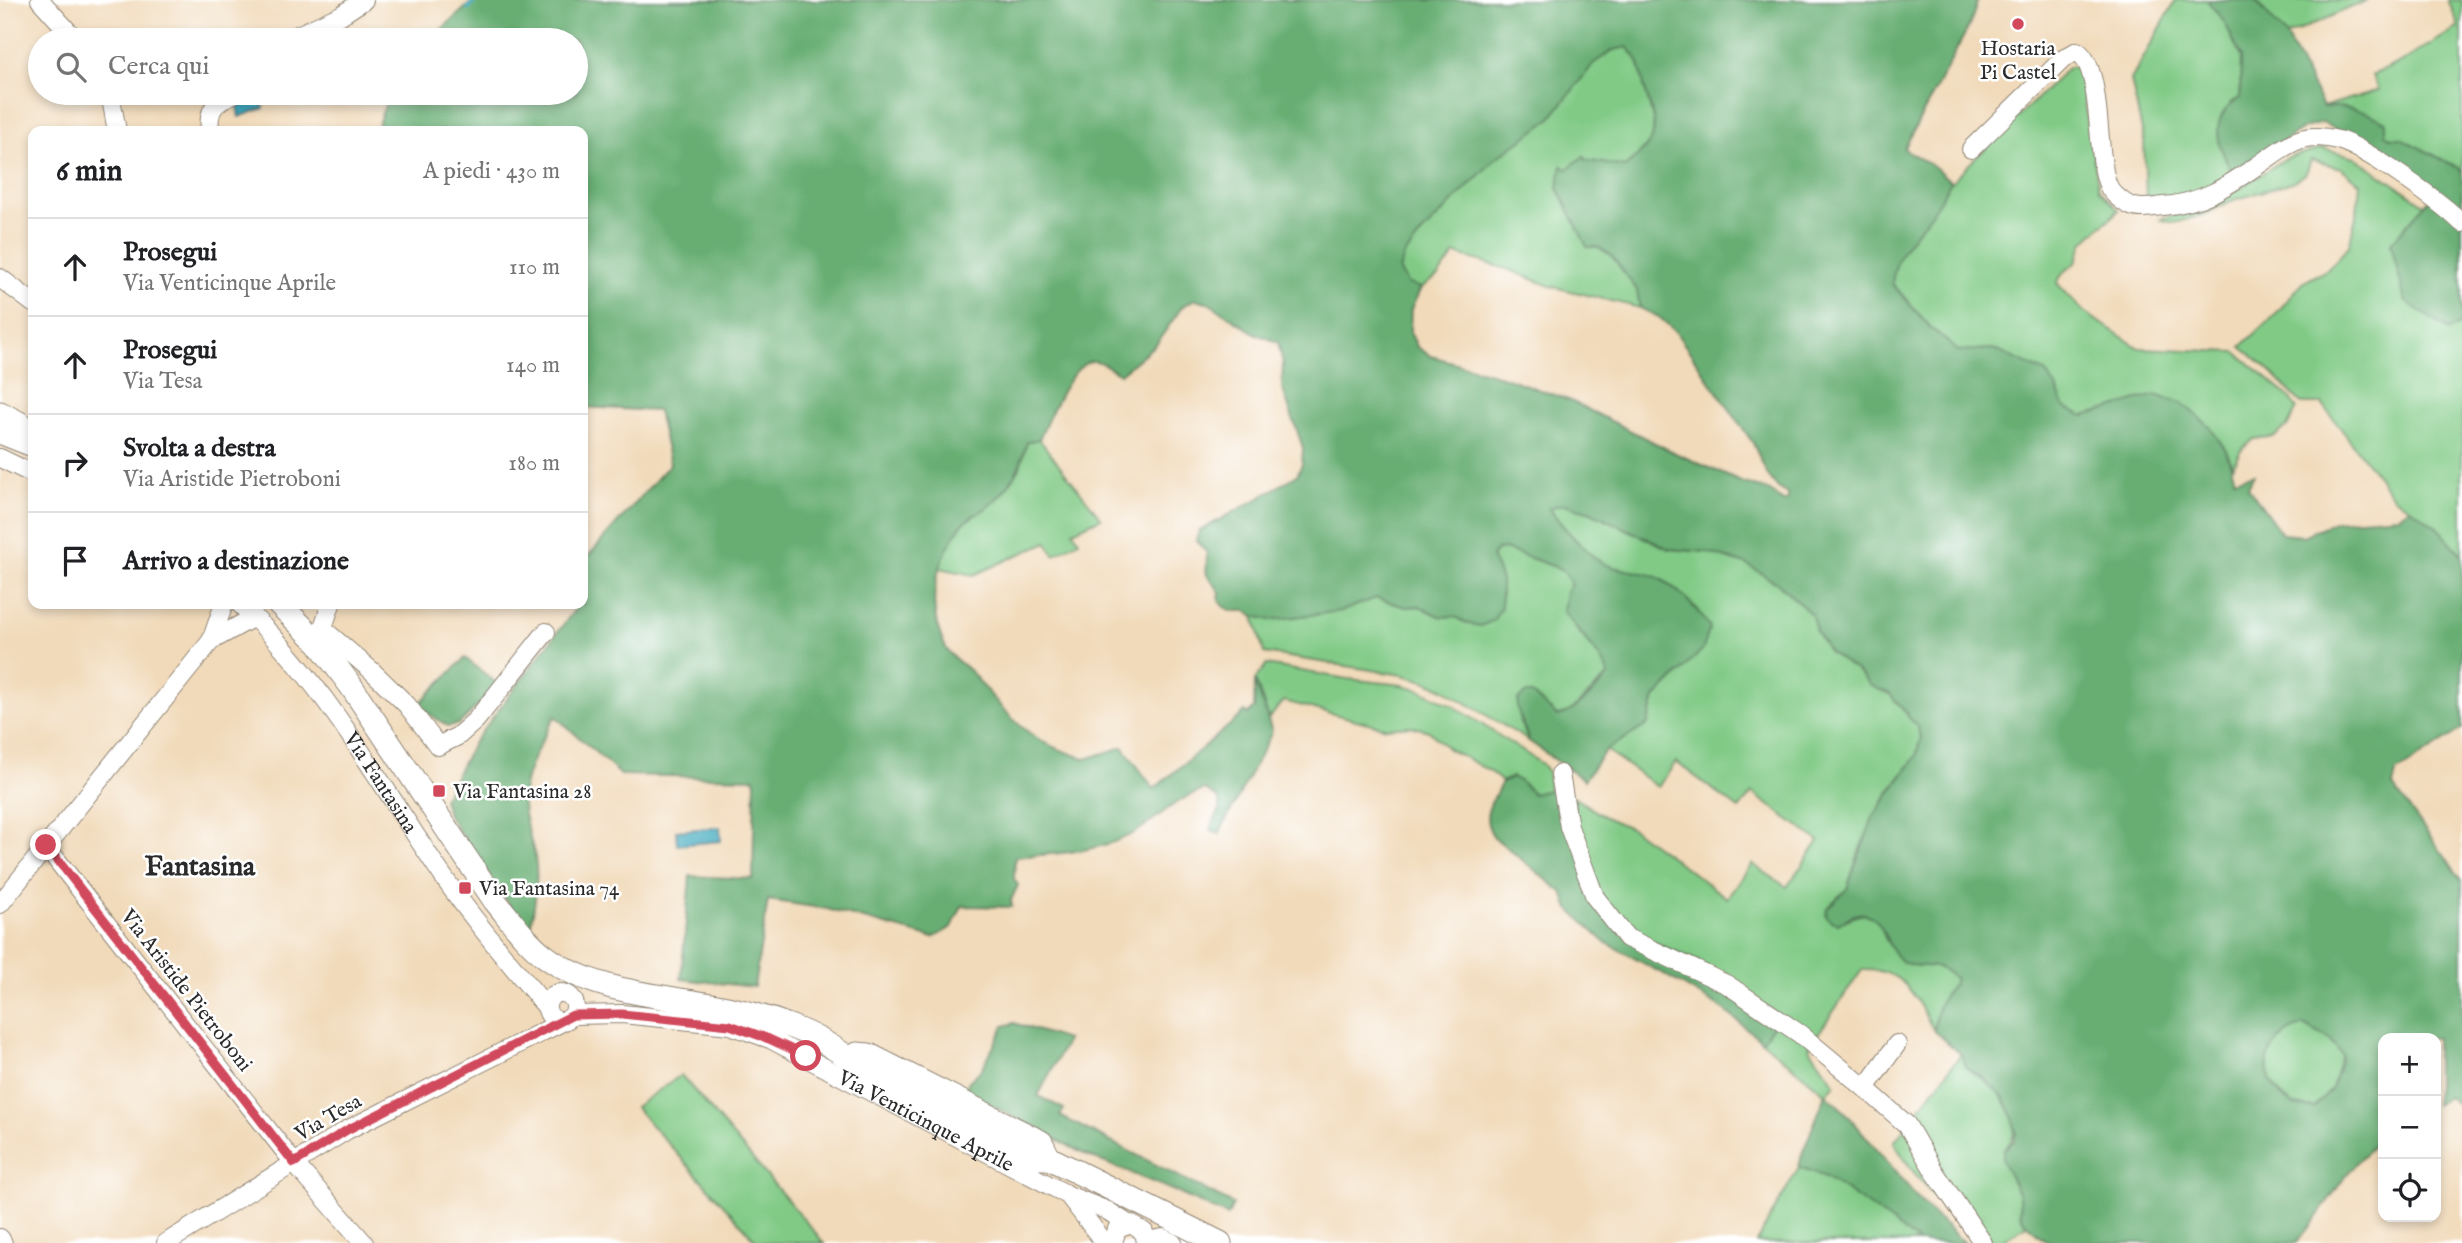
<!DOCTYPE html>
<html lang="it">
<meta charset="utf-8">
<style>
:root{--surface:#fff;--page:#f2f2f2;--text:#202124;--muted:#757577;--line:#e0e0e0}
body{margin:0;font-family:"IM FELL English",serif;background:var(--page);color:var(--text)}
.controls{position:absolute;right:21px;bottom:21px;display:grid;overflow:hidden;border-radius:14px;box-shadow:0 4px 10px #0003}
.controls button{width:63px;height:63px;display:grid;place-items:center;padding:0;border:0;border-bottom:2px solid var(--line);background:var(--surface);color:var(--text);font:35px sans-serif}
.stop{position:absolute;width:21px;height:21px;margin:-16px;border:5px solid #d1495b;border-radius:50%;background:#fff}
.stop.end{background:#d1495b;border-color:#fff;box-shadow:0 2px 7px #0008}
.list{margin:0;padding:0;list-style:none}
h2{display:flex;justify-content:space-between;align-items:center;height:91px;margin:0;padding:0 28px;font-size:30px}
h2 small{font-size:23px;font-weight:400;color:var(--muted)}
.list li{display:grid;grid-template-columns:46px 1fr auto;gap:21px;align-items:center;box-sizing:border-box;height:98px;padding:0 28px;border-top:2px solid var(--line)}
.list b{display:block;font-size:26px;white-space:nowrap}
.list p{margin:0;font-size:23px;white-space:nowrap;color:var(--muted)}
.list em{font-size:23px;font-style:normal;color:var(--muted)}
.icon{flex:none;width:38px;height:38px;fill:none;stroke:currentColor;stroke-width:2;stroke-linecap:round;stroke-linejoin:round}
.map{position:relative;flex:none;width:2462px;height:1243px;overflow:hidden}
.search{position:absolute;background:var(--surface);box-shadow:0 4px 10px #0003;left:28px;top:28px;width:560px;height:77px;display:flex;align-items:center;gap:18px;box-sizing:border-box;padding:0 24px;border-radius:38px;color:var(--muted);font-size:26px}
.panel{position:absolute;background:var(--surface);box-shadow:0 4px 10px #0003;left:28px;top:126px;width:560px;height:483px;border-radius:14px}
.map>svg:first-child{display:block}
.green{fill:#81ca86;stroke:#567a58;stroke-width:2}
.forest{fill:#68ae73;stroke:#4a6c4f;stroke-width:2;fill-rule:evenodd}
.water{fill:#3fa9be;stroke:#356a74;stroke-width:2}
.lines{fill:none;stroke-linecap:round;stroke-linejoin:round}
.stream{stroke:#3fa9be;stroke-width:4.5}
.minor-casing{stroke:#8e8272;stroke-width:20}
.tertiary-casing{stroke:#8e8272;stroke-width:25}
.minor{stroke:#fff;stroke-width:18}
.tertiary{stroke:#fff;stroke-width:23}
.route{stroke:#d1495b;stroke-width:9}
.poi-dot{fill:#d1495b;stroke:#fff;stroke-width:2.5}
.labels{text-anchor:middle;stroke-width:5;stroke-linejoin:round;paint-order:stroke}
.poi-label{font-size:21px;fill:#2b2b2b;stroke:#fff;text-anchor:start}
.street-label{font-size:21px;fill:#2b2b2b;stroke:#fff}
.district-label{font-size:28px;font-weight:bold;fill:#2b2b2b;stroke:#fff}
</style>
<div class="map">
<svg width="2462" height="1243" viewBox="0 0 2462 1243">
<rect width="100%" height="100%" fill="#fff"/>
<filter id="ink" filterUnits="userSpaceOnUse"><feTurbulence type="fractalNoise" baseFrequency=".0143" numOctaves="2"/><feDisplacementMap in="SourceGraphic" scale="14" xChannelSelector="R" yChannelSelector="G"/><feConvolveMatrix kernelMatrix="1 2 1 2 8 2 1 2 1" color-interpolation-filters="sRGB"/></filter>
<filter id="wash" filterUnits="userSpaceOnUse"><feTurbulence type="fractalNoise" baseFrequency=".00686" numOctaves="4" result="noise"/><feDisplacementMap in="SourceGraphic" scale="28" xChannelSelector="R" yChannelSelector="G"/><feGaussianBlur stdDeviation="1.57" result="paint"/><feColorMatrix in="noise" values="0 0 0 0 0 0 0 0 0 0 0 0 0 0 0 0 0 1.4 0 .05"/><feComposite in="paint" operator="in"/></filter>
<g filter="url(#wash)">
<rect width="100%" height="100%" fill="#f1daba"/>
<g class="green">
<polygon points="2176,0 2207,0 2225,23 2241,57 2240,98 2230,103 2233,173 2200,193 2146,200 2144,140 2131,80"/>
<polygon points="2255,0 2368,0 2286,36"/>
<polygon points="2448,0 2462,0 2462,173 2459,168 2422,149 2392,138 2323,107 2379,90 2372,75 2399,63 2459,27"/>
<path d="M 1627,47 C 1641,60 1640,68 1644,86 C 1656,130 1663,135 1625,167 L 1585,160 L 1584,157 L 1598,247 L 1611,255 L 1637,290 L 1640,308 L 1550,286 L 1507,269 L 1455,254 L 1438,276 L 1421,288 L 1408,284 L 1399,271 L 1404,256 L 1423,232 L 1496,158 L 1549,120 L 1594,63 L 1613,50 Z"/>
<polygon points="2078,66 2099,190 2119,210 2084,242 2076,263 2063,273 2057,283 2084,312 2139,348 2236,352 2289,397 2297,409 2287,427 2275,436 2254,439 2240,451 2233,466 2226,450 2114,408 2084,416 2064,407 2056,387 1993,349 1958,351 1931,328 1892,283 1894,265 1902,250 1930,214 1951,182 2069,67"/>
<polygon points="2322,148 2355,157 2425,205 2391,243 2450,331 2462,322 2462,555 2435,525 2394,498 2322,404 2302,404 2265,366 2241,347 2275,315 2302,283 2328,269 2349,246 2357,212 2360,183 2341,168 2311,160 2306,173 2292,182 2228,202 2206,214 2174,223 2159,219 2212,206 2286,158"/>
<polygon points="1039,439 1101,518 1073,531 1079,541 1054,555 1047,542 974,575 939,568 948,546 963,523 986,508 1020,467 1027,441"/>
<path d="M 1564,504 L 1591,512 L 1669,549 L 1707,552 L 1746,564 L 1780,585 L 1812,615 L 1816,631 L 1829,652 L 1856,670 L 1871,686 L 1890,694 L 1916,725 L 1921,738 L 1916,756 L 1884,799 L 1861,846 L 1847,889 L 1833,902 L 1838,924 C 1853,917 1871,906 1881,927 C 1884,932 1884,938 1887,942 C 1894,952 1908,959 1918,966 C 1932,964 1945,968 1955,979 C 1953,986 1950,987 1946,993 C 1937,1005 1935,1018 1934,1031 C 1915,999 1907,968 1862,970 L 1809,1047 L 1835,1084 L 1826,1094 L 1762,1041 L 1771,1027 L 1701,963 L 1636,934 L 1613,921 L 1570,827 L 1575,798 L 1605,817 L 1633,829 L 1727,898 L 1752,864 L 1787,887 L 1819,841 L 1752,793 L 1739,809 L 1676,762 L 1658,787 L 1606,750 L 1647,725 L 1655,698 L 1685,668 L 1699,611 C 1685,599 1669,579 1650,575 C 1635,571 1616,572 1602,563 C 1582,549 1562,527 1549,507 Z"/>
<polygon points="1505,549 1553,566 1566,573 1571,583 1566,592 1576,629 1600,656 1609,675 1567,715 1557,716 1532,694 1525,694 1518,700 1521,724 1529,741 1443,689 1425,681 1403,675 1264,653 1254,616 1271,620 1303,614 1318,615 1376,598 1406,607 1419,606 1439,616 1455,617 1466,623 1501,593 1501,581 1492,556 1497,550"/>
<polygon points="1266,665 1348,679 1403,685 1423,691 1454,706 1542,764 1548,772 1549,790 1533,794 1526,786 1512,777 1502,782 1490,771 1448,749 1429,731 1410,726 1387,728 1284,701 1269,718 1255,680"/>
<path d="M 2303,1025 L 2330,1039 L 2342,1055 L 2332,1089 L 2314,1108 C 2307,1107 2298,1107 2292,1104 C 2254,1078 2262,1040 2303,1025 Z"/>
<path d="M 1961,1054 C 1963,1058 1965,1065 1968,1069 C 1973,1074 1981,1076 1986,1081 C 2006,1097 2028,1129 2004,1149 L 2019,1195 L 2020,1213 L 2026,1225 L 2000,1243 L 1980,1243 C 1950,1212 1915,1181 1894,1142 Z"/>
<polygon points="681,1075 824,1243 758,1243 635,1107"/>
<path d="M 1799,1167 C 1844,1181 1882,1214 1919,1243 L 1756,1243 Z"/>
</g>
<g class="forest">
<path d="M 474,0 L 1978,0 L 1970,24 L 1904,149 L 1936,168 L 1951,182 C 1944,193 1937,204 1930,215 C 1911,240 1896,251 1892,284 L 1931,328 L 1958,351 L 1993,349 L 2045,372 L 2056,387 L 2064,407 L 2084,416 L 2155,395 L 2182,403 L 2209,426 L 2226,450 L 2235,479 L 2254,474 L 2248,487 L 2282,534 L 2303,536 L 2336,521 L 2399,516 L 2410,508 L 2435,525 L 2462,555 L 2462,729 L 2396,773 L 2393,786 L 2462,880 L 2462,1108 L 2448,1097 L 2436,1105 L 2436,1038 L 2383,1038 L 2383,1139 C 2347,1162 2326,1211 2296,1243 L 2049,1243 L 2026,1224 L 2020,1213 L 2019,1195 L 2002,1160 L 2004,1149 L 2014,1141 L 2016,1133 L 2012,1115 L 2004,1098 L 1983,1078 L 1967,1068 L 1961,1054 L 1934,1031 C 1935,1018 1937,1005 1946,993 C 1950,987 1953,986 1955,979 C 1935,957 1916,973 1900,960 C 1884,947 1885,917 1864,914 C 1855,912 1845,920 1838,924 L 1831,921 L 1826,916 L 1827,908 L 1847,889 L 1873,817 L 1916,756 L 1921,738 L 1916,725 L 1890,694 L 1871,686 L 1856,670 L 1829,652 L 1816,631 L 1812,615 L 1780,585 L 1746,564 L 1707,552 L 1669,549 L 1591,512 L 1564,504 L 1549,508 C 1559,523 1590,558 1607,565 C 1622,571 1641,571 1654,576 C 1677,586 1696,608 1710,627 L 1703,649 L 1655,698 L 1647,725 L 1606,750 L 1584,780 L 1529,741 L 1517,708 L 1518,700 L 1525,694 L 1532,694 L 1557,716 C 1574,714 1598,688 1609,675 C 1598,650 1579,633 1563,611 L 1566,592 L 1571,583 L 1565,573 L 1553,566 L 1505,549 L 1497,550 L 1492,556 L 1501,581 L 1501,608 L 1493,621 L 1480,626 L 1466,623 L 1455,617 L 1439,616 L 1419,606 L 1406,607 L 1376,598 L 1342,611 L 1271,620 L 1254,616 L 1247,611 L 1233,611 L 1224,607 L 1219,601 L 1220,592 C 1204,570 1206,582 1207,553 L 1196,540 L 1199,531 L 1258,499 L 1297,475 L 1302,464 L 1303,448 L 1282,387 L 1283,364 L 1278,342 L 1256,334 L 1207,302 L 1195,299 L 1182,307 L 1156,344 L 1120,374 C 1113,370 1103,362 1095,361 C 1072,358 1048,421 1039,439 L 1027,442 C 1020,469 1010,490 986,508 C 978,514 966,518 960,527 C 935,565 924,605 946,648 C 951,658 965,665 973,674 C 990,695 1014,724 1037,738 C 1051,748 1071,753 1086,759 L 1123,747 L 1154,789 L 1245,712 L 1248,715 L 1254,708 L 1255,680 L 1272,732 L 1219,834 L 1210,829 L 1219,811 L 1219,799 L 1205,790 C 1179,796 1158,818 1136,832 C 1099,853 1056,853 1015,857 L 1014,879 L 1018,885 L 1011,900 L 1012,907 L 962,906 L 952,927 L 933,938 L 827,909 L 768,900 L 754,987 L 681,979 L 690,876 L 753,879 L 755,778 L 621,775 L 555,716 C 543,739 529,762 524,787 C 519,810 530,834 535,857 C 539,880 535,905 530,928 L 513,911 L 448,815 L 443,799 L 474,742 L 579,604 L 583,604 L 583,562 L 670,464 L 658,411 L 583,407 L 583,131 L 378,131 L 379,121 L 390,93 L 576,93 L 576,40 L 430,40 ZM 1627,47 C 1641,60 1640,68 1644,86 C 1657,130 1663,135 1625,167 L 1585,160 L 1584,156 L 1567,169 L 1562,166 L 1558,188 L 1587,247 L 1598,247 L 1611,255 L 1637,290 L 1640,308 L 1659,317 L 1675,331 L 1753,443 L 1767,474 L 1778,488 L 1788,494 L 1788,500 L 1783,502 L 1770,491 L 1741,482 L 1673,452 L 1571,401 L 1501,376 L 1431,356 L 1417,347 L 1410,332 L 1411,309 L 1421,288 L 1408,284 L 1399,270 L 1404,256 L 1423,232 L 1496,158 L 1549,120 L 1594,63 L 1613,50 ZM 2303,1025 L 2330,1039 L 2342,1055 L 2332,1089 L 2314,1108 C 2307,1107 2298,1107 2292,1104 C 2254,1078 2262,1040 2303,1025 Z"/>
<path d="M 2207,0 L 2255,0 L 2286,36 L 2323,107 C 2348,106 2365,110 2386,122 L 2386,134 L 2392,138 L 2401,138 L 2459,168 L 2462,173 L 2462,322 L 2450,331 L 2405,301 L 2391,243 L 2439,189 L 2372,147 L 2323,123 L 2304,128 L 2233,173 C 2217,146 2207,117 2240,98 L 2241,57 L 2225,23 Z"/>
<polygon points="465,658 499,685 459,724 448,726 429,714 421,716 415,708"/>
<path d="M 1512,777 L 1520,781 L 1533,794 L 1549,790 L 1559,797 L 1575,798 L 1570,827 L 1605,910 L 1636,934 L 1701,963 L 1772,1011 L 1772,1027 L 1762,1041 L 1724,1010 L 1676,981 L 1605,942 L 1569,909 L 1563,893 L 1494,837 C 1479,816 1492,802 1502,782 Z"/>
<polygon points="1014,1023 1067,1040 1038,1096 1064,1109 1060,1116 1233,1204 1228,1216 1165,1187 1086,1155 964,1091 969,1081 982,1069 1004,1026"/>
<polygon points="1826,1094 1847,1114 1921,1202 1964,1243 1919,1243 1884,1216 1823,1175 1799,1167 1802,1154"/>
</g>
<g class="water">
<polygon points="262,95 264,108 239,117 237,105"/>
<polygon points="720,827 721,841 677,845 676,831"/>
</g>
<g class="lines">
<polyline class="stream" points="468,8 476,0"/>
</g>
</g>
<g filter="url(#ink)">
<g class="lines">
<defs>
<g id="minor">
<polyline points="40,0 76,40"/>
<polyline points="287,40 341,15 364,0"/>
<polyline points="110,93 117,131"/>
<path d="M 210,131 C 207,108 216,102 235,93"/>
<path d="M 1971,149 L 2063,59 L 2077,51 C 2105,68 2094,163 2110,189 C 2114,195 2125,204 2131,206 C 2140,210 2154,207 2163,206 C 2205,203 2230,184 2264,161 C 2275,153 2292,140 2306,138 C 2314,136 2329,138 2338,140 C 2365,147 2441,202 2462,223"/>
<polyline points="0,278 33,303"/>
<polyline points="0,458 33,474"/>
<path id="s1" d="M 240,604 C 326,682 381,787 447,882 C 478,926 513,967 547,1008"/>
<polyline points="323,629 372,671 407,705 438,746 458,736 476,720 546,632"/>
<polyline points="319,639 331,604"/>
<polyline points="211,641 254,617"/>
<polyline points="1560,774 1569,827 1595,897 1627,938 1728,985 1800,1034 1865,1088 1907,1125 1934,1171 1983,1243"/>
<polyline points="45,845 294,1163 364,1243"/>
<polyline points="0,904 211,641 224,604"/>
<circle cx="561" cy="1007" r="14"/>
<path id="s2" d="M 573,1015 L 622,1014 L 730,1025 L 770,1039 L 1068,1195 L 1108,1211 L 1128,1224"/>
<polyline points="1865,1088 1897,1044"/>
<polyline points="1068,1195 1100,1237 1109,1243"/>
<polyline points="0,1238 3,1243"/>
<polyline points="1147,1241 1163,1238 1173,1243"/>
<polyline points="166,1243 347,1130 564,1021"/>
<polyline points="1113,1243 1117,1229 1131,1224 1144,1232 1146,1243"/>
</g>
<g id="tertiary">
<polyline points="0,413 21,424 33,434"/>
<polyline points="0,432 33,445"/>
<path d="M 279,604 L 318,642 L 351,686 L 495,901 C 510,919 525,941 545,956 C 594,993 659,995 717,1006 C 767,1015 824,1034 861,1069 L 1032,1158 L 1049,1158 L 1220,1243"/>
<polyline points="857,1054 869,1055 1041,1142 1049,1158"/>
</g>
</defs>
<use href="#minor" class="minor-casing"/>
<use href="#tertiary" class="tertiary-casing"/>
<use href="#minor" class="minor"/>
<use href="#tertiary" class="tertiary"/>
</g>
</g>
<g class="lines" filter="url(#ink)">
<polyline class="route" points="46,845 294,1163 347,1130 573,1015 622,1014 730,1025 769,1039 806,1056"/>
</g>
<g class="poi-dot">
<circle cx="2018" cy="24" r="7"/>
<rect x="432" y="784" width="14" height="14" rx="3.5"/>
<rect x="458" y="881" width="14" height="14" rx="3.5"/>
</g>
<g class="labels">
<g class="poi-label">
<text x="2018" y="55" text-anchor="middle">Hostaria<tspan x="2018" dy="24">Pi Castel</tspan></text>
<text x="453" y="798">Via Fantasina 28</text>
<text x="479" y="895">Via Fantasina 74</text>
</g>
<g class="street-label">
<text dy="7" stroke="none"><textPath href="#s1" startOffset="228">Via Fantasina</textPath></text>
<text transform="translate(187 990) rotate(52)" y="7">Via Aristide Pietroboni</text>
<text transform="translate(328 1117) rotate(-30)" y="7">Via Tesa</text>
<text dy="7" stroke="none"><textPath href="#s2" startOffset="376">Via Venticinque Aprile</textPath></text>
</g>
<g class="district-label">
<text x="200" y="875">Fantasina</text>
</g>
</g>
</svg>
<div class="controls">
<button>+</button>
<button>−</button>
<button><svg class="icon" aria-label="locate" viewBox="0 0 24 24"><circle cx="12" cy="12" r="6"/><path d="M12 2v4M12 18v4M2 12h4M18 12h4"/></svg></button>
</div>
<div class="stop" style="left:806px;top:1056px"></div>
<div class="stop end" style="left:46px;top:845px"></div>
<div class="search"><svg class="icon" aria-label="search" viewBox="0 0 24 24"><circle cx="10" cy="10" r="6"/><path d="M15 15l6 6"/></svg>Cerca qui</div>
<section class="panel">
<h2>6 min<small>A piedi · 430 m</small></h2>
<ul class="list">
<li><svg class="icon" aria-label="ahead" viewBox="0 0 24 24"><path d="M12 20V5M6 11l6-6 6 6"/></svg><div><b>Prosegui</b><p>Via Venticinque Aprile</p></div><em>110 m</em></li>
<li><svg class="icon" aria-label="ahead" viewBox="0 0 24 24"><path d="M12 20V5M6 11l6-6 6 6"/></svg><div><b>Prosegui</b><p>Via Tesa</p></div><em>140 m</em></li>
<li><svg class="icon" aria-label="right" viewBox="0 0 24 24"><path d="M7 20v-9h11M14 6l5 5-5 5"/></svg><div><b>Svolta a destra</b><p>Via Aristide Pietroboni</p></div><em>180 m</em></li>
<li><svg class="icon" aria-label="arrive" viewBox="0 0 24 24"><path d="M6 21V4h12l-3 4 3 4H6"/></svg><div><b>Arrivo a destinazione</b></div></li>
</ul>
</section>
</div>
